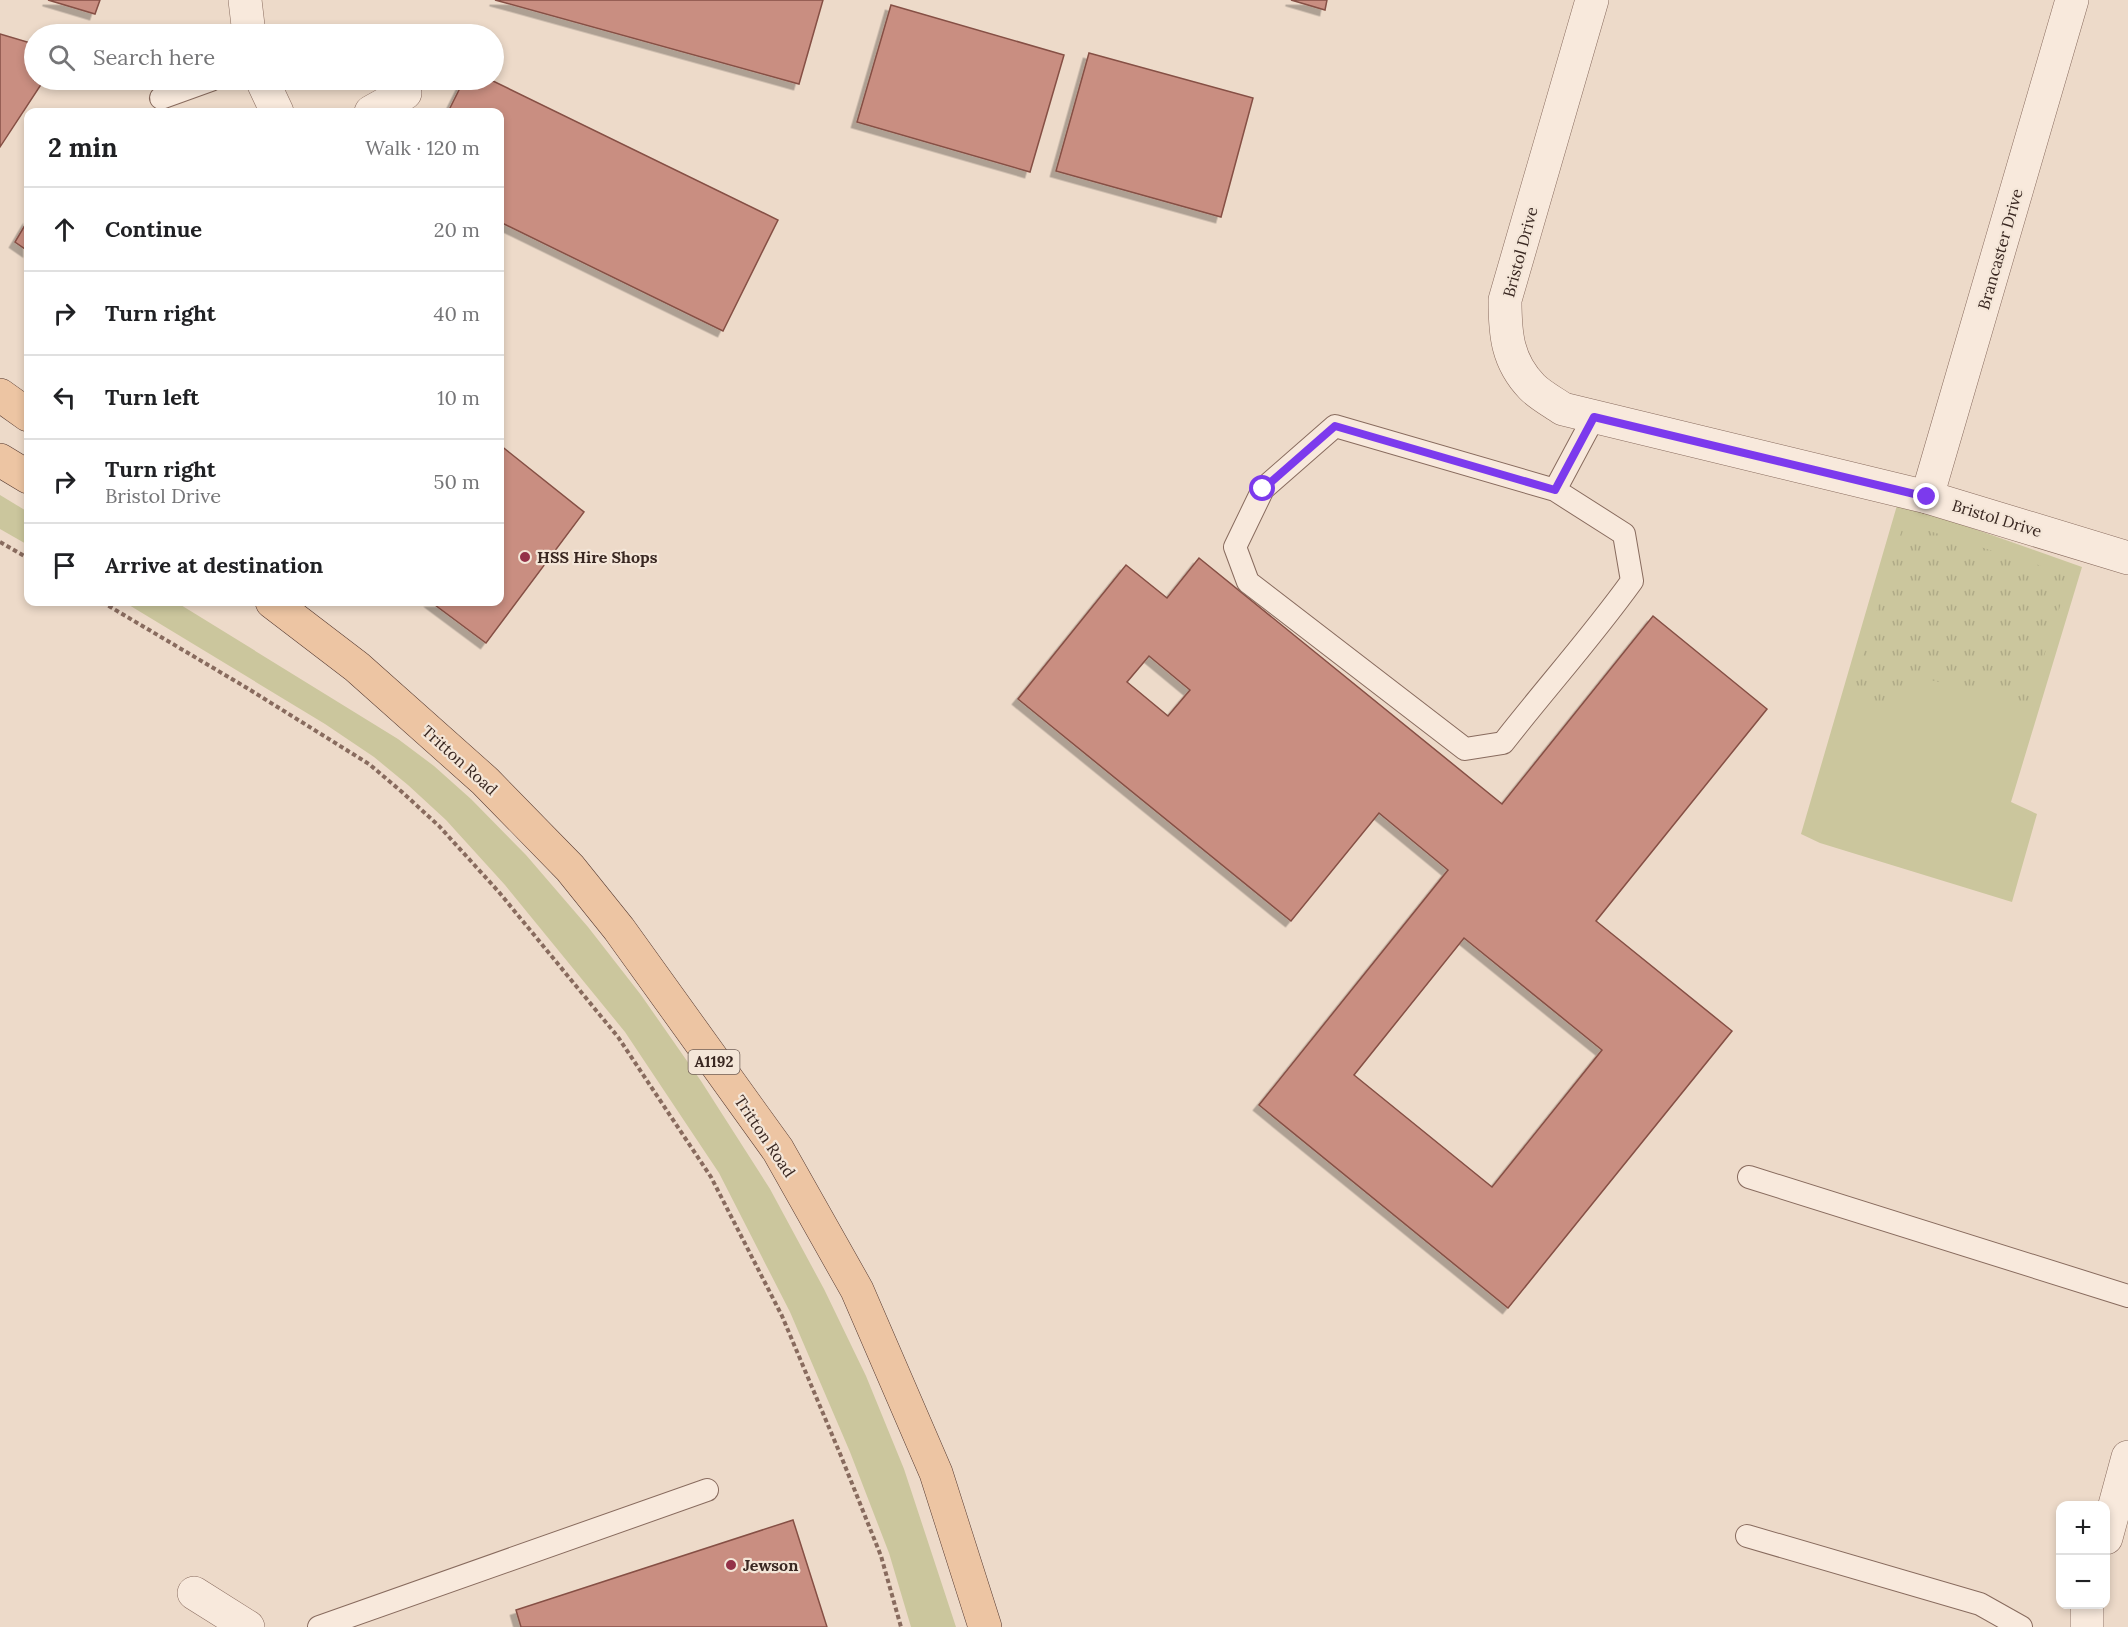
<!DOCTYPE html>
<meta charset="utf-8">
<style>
:root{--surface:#fff;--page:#f2f2f2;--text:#202124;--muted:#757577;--line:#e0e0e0}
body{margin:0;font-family:Lora,serif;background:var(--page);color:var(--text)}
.controls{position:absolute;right:18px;bottom:18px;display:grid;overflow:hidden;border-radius:12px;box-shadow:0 3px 9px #0003}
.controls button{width:54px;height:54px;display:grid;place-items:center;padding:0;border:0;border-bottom:2px solid var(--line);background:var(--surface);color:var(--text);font:30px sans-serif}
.stop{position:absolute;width:18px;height:18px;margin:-14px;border:4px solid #7c3aed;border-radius:50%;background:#fff}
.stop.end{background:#7c3aed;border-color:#fff;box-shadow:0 2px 6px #0008}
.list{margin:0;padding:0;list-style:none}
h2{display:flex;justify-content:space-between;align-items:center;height:78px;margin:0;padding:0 24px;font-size:26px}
h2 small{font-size:20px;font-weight:400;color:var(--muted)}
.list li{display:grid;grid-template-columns:39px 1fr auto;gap:18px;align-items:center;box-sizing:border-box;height:84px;padding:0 24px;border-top:2px solid var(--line)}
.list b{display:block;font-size:22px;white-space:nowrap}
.list p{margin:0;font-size:20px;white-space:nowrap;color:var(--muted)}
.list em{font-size:20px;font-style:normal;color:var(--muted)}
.icon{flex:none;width:33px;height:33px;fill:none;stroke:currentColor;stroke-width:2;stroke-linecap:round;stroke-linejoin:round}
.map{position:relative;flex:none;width:2128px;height:1627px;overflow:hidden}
.search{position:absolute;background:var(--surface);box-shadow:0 3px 9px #0003;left:24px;top:24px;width:480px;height:66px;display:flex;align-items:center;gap:15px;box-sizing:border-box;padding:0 21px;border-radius:33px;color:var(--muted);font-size:22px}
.panel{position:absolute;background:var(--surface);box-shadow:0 3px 9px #0003;left:24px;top:108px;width:480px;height:498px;border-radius:12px}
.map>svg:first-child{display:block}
.green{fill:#cbc69d}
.park{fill:url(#park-tufts)}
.building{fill:#c98e81;stroke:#865045;stroke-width:1.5;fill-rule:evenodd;filter:url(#shadow)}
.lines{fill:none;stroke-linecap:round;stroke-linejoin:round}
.service-casing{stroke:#886b5e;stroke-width:24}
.minor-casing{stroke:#886b5e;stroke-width:34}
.primary-casing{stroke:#573b32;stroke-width:34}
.path{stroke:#886b5e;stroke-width:4;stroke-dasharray:4.5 3;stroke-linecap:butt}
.service{stroke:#f8e9dc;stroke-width:22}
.minor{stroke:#f8e9dc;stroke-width:33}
.primary{stroke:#edc5a3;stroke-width:33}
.route{stroke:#7c3aed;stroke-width:8}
.poi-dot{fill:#943148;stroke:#f4e6d8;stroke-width:2}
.labels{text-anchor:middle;stroke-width:4.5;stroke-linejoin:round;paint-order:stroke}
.shield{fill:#f4e6d8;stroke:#716058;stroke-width:1.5}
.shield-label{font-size:15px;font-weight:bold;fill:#392721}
.street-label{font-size:16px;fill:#392721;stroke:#f4e6d8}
.poi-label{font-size:16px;font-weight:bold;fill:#392721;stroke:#f4e6d8;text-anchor:start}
</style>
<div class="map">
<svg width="2128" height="1627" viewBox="0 0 2128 1627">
<defs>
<pattern id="park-tufts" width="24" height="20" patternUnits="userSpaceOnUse" patternTransform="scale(1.5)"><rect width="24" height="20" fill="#cbc69d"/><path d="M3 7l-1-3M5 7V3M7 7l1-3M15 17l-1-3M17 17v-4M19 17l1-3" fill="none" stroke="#afaa87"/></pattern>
<filter id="shadow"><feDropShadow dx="-5.5" dy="5.5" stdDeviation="0" flood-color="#0004"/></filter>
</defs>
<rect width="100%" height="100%" fill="#eddac9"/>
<g class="green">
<polygon points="0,495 28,512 28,545 0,529"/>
<polygon points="1898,502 2082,567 2011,802 2037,814 2012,902 1820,843 1801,834"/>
<polygon points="124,602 176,602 398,739 434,766 471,799 526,855 588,927 641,995 701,1081 770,1189 824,1289 866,1376 904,1469 956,1627 911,1627 889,1553 850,1452 790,1312 719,1173 625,1032 505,885 446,820 408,785 374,757 325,724"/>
</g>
<polygon class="park" points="1904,523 2070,575 2029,703 1926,679 1886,707 1852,690"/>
<g class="building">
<polygon points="48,0 100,0 95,14"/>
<polygon points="495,0 823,0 799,84"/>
<polygon points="1291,0 1327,0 1325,10"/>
<polygon points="891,5 1064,55 1030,172 857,122"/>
<polygon points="0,34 34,44 34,80 44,80 0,147"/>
<polygon points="1089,53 1253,98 1221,217 1056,171"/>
<polygon points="464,80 491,80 778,220 723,331 500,222 500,112 448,112"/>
<polygon points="28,220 28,251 15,242"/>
<polygon points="500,445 584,512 486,643 431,602 500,602"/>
<path d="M 1199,558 L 1502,804 L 1653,616 L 1767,709 L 1596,921 L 1732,1031 L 1508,1308 L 1259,1105 L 1448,870 L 1379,813 L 1291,921 L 1018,699 L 1126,565 L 1167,598 ZM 1149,656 L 1190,690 L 1168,716 L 1127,682 ZM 1464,938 L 1602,1050 L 1492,1187 L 1354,1075 Z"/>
<polygon points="793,1520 827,1627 521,1627 516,1610"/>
</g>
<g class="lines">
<defs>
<g id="service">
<polyline points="161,98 211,80"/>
<path d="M 1555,490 L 1624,534 L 1632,581 C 1591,638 1545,689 1503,743 L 1465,749 L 1248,582 L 1235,547 L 1263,489 L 1335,426 L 1555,490 L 1594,417"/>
<polyline points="1749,1177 2128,1296"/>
<polyline points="1747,1536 1980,1604 2021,1627"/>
<polyline points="319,1627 707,1490"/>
</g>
<g id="minor">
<polyline points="245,0 249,34"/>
<path d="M 1592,0 L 1505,300 C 1505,334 1507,361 1532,387 C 1541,396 1553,402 1563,409 L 1927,497 L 2128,558"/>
<polyline points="262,80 277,112"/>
<polyline points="371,112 405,93"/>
<polyline points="1927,497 2072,0"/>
<polyline points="2106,1538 2128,1457"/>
<polyline points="194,1593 248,1627"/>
<polyline points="2087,1604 2087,1627"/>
</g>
<g id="primary">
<polyline points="0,395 28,415"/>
<polyline points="0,460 28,477"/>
<polyline points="272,602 357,667 485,781 570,868 619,929 778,1150 857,1290 936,1473 985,1627"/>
</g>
</defs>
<use href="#service" class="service-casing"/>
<use href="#minor" class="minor-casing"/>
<use href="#primary" class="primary-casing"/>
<g class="path">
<polyline points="0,542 28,558"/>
<polyline points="102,602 247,688 369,764 402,792 439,826 498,891 618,1037 711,1177 782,1316 841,1456 881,1556 901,1627"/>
</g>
<use href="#service" class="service"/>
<use href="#minor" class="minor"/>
<use href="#primary" class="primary"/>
</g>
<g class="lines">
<polyline class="route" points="1263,489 1335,426 1555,490 1594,417 1927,497"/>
</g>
<g class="poi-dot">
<circle cx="525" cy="557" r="6"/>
<circle cx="731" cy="1565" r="6"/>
</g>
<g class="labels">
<rect class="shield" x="688.5" y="1050" width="51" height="24" rx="4.5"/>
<g class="shield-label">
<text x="714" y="1067">A1192</text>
</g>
<g class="street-label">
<text transform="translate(2000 249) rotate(-74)" y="6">Brancaster Drive</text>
<text transform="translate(1520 252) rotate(-75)" y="6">Bristol Drive</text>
<text transform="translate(1997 518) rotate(17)" y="6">Bristol Drive</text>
<text transform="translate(460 760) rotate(42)" y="6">Tritton Road</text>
<text transform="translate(765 1136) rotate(56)" y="6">Tritton Road</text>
</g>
<g class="poi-label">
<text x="537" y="563">HSS Hire Shops</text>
<text x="743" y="1571">Jewson</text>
</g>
</g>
</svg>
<div class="controls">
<button>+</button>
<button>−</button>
</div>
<div class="stop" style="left:1263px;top:489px"></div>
<div class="stop end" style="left:1927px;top:497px"></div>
<div class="search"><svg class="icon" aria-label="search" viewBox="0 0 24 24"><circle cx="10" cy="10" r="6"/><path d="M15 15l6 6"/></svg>Search here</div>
<section class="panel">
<h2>2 min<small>Walk · 120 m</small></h2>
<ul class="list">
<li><svg class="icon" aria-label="ahead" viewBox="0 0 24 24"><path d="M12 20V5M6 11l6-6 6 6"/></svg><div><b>Continue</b></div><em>20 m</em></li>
<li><svg class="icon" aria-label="right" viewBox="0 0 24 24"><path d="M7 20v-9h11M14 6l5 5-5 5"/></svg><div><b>Turn right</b></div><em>40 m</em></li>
<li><svg class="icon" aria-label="left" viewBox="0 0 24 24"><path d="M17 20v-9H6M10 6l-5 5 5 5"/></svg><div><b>Turn left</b></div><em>10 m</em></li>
<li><svg class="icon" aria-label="right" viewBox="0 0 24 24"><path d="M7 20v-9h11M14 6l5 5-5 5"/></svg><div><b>Turn right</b><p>Bristol Drive</p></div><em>50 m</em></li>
<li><svg class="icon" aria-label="arrive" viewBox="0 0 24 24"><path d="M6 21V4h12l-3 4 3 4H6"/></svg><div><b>Arrive at destination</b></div></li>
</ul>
</section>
</div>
